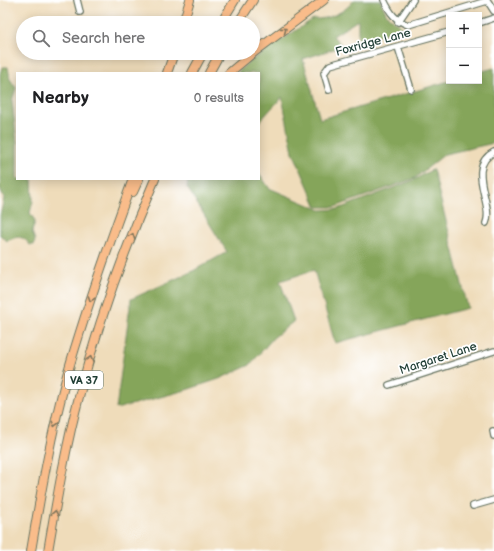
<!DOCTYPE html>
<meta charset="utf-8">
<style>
:root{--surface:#fff;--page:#f6f6f6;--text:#202124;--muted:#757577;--line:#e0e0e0}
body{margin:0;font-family:"Balsamiq Sans",sans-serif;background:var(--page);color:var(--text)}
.controls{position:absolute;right:12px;top:12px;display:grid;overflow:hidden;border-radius:0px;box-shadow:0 2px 10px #0003}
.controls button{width:36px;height:36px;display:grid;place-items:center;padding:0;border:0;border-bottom:1px solid var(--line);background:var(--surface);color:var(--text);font:20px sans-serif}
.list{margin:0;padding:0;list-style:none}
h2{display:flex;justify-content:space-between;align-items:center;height:52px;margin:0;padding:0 16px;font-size:17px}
h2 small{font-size:13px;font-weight:400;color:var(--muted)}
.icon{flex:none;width:22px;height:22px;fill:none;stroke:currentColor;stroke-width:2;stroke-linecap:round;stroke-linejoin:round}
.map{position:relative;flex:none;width:494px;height:551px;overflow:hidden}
.search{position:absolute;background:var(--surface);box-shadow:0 2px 10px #0003;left:16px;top:16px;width:244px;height:44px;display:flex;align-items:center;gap:10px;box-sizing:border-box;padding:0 14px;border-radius:22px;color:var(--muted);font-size:15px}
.panel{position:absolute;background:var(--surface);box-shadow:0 2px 10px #0003;left:16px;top:72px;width:244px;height:108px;border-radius:0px}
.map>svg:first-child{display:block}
.forest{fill:#85a55a;stroke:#527147}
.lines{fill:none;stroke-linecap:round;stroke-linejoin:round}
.minor-casing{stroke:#687563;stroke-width:8}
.highway-casing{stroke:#687563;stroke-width:10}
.minor{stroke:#fff;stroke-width:5.5}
.highway{stroke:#f9bc8a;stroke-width:8}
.oneway{stroke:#81765b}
.labels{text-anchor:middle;stroke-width:3.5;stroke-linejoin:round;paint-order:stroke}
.shield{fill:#fff;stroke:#627771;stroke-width:1}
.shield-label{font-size:11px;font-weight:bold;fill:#1f3d34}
.street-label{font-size:12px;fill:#1f3d34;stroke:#fff}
</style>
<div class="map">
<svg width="494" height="551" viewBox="0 0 494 551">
<rect width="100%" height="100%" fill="#fff"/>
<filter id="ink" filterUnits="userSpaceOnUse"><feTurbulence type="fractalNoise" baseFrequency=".025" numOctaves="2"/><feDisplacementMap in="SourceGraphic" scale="8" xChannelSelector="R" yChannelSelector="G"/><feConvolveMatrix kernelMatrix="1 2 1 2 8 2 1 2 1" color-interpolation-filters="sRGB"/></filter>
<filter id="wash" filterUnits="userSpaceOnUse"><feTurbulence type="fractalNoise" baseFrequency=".012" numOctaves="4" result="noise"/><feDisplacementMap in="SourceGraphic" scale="16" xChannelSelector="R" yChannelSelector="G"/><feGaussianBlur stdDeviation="0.9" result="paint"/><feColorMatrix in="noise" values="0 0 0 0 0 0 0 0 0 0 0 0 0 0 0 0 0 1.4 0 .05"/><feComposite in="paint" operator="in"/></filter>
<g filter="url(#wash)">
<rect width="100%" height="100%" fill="#efdcba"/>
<g class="forest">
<path d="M 354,0 L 380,0 L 387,15 L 403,28 L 358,42 L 358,20 L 333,36 L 343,46 L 303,59 L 320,119 L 449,81 L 479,81 L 479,72 L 494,68 L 494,143 L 445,154 L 415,178 L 335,207 L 317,207 L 293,152 L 282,97 L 259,122 L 259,73 L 237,73 L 247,63 L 313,19 C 327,20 346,12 354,0 Z"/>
<path d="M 2,67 L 8,67 L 10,79 L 16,88 L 12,101 L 17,143 L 17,179 L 32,179 L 33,201 L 30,213 L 35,221 L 32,232 L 35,240 L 34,245 L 30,245 C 23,235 17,236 7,241 L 0,235 L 0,216 L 4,198 L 0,188 L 0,74 Z"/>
<polygon points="433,169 468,308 335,343 314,270 280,281 294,321 273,338 250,365 219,379 186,390 116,409 131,299 191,272 227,252 187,187 188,179 259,179 259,173 269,188 321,210 338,209 414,180"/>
</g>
</g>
<g filter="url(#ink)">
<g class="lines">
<defs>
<g id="minor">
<polyline points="77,0 80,12"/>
<path d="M 384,0 C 390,13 395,20 408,25 L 487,1"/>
<polyline points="487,0 494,11"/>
<polyline points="398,22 413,0"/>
<polyline points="479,23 494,18"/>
<polyline points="398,47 411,89"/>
<polyline points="329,90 324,73 330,65 449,32"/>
<path d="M 486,223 C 494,204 465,167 494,152"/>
<polyline points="389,385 494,351"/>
<polyline points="493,431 494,436"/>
<polyline points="473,506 494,500"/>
</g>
<g id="highway">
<polyline points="183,23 190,0"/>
<polyline points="221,23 235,0"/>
<polyline points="238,23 253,0"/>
<polyline points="253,53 324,0"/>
<polyline points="167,73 174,53"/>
<polyline points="192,73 203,53"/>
<polyline points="209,73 220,53"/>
<polyline points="229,73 253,53"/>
<polyline points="133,192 139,179"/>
<path d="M 31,551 C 41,492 51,433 67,375 C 86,309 109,244 133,179"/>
<path d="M 48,551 C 57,498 66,445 80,393 C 99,320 125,248 155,179"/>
</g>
</defs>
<use href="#minor" class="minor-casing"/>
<use href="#highway" class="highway-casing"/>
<use href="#minor" class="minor"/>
<use href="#highway" class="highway"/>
</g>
<defs><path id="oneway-chevron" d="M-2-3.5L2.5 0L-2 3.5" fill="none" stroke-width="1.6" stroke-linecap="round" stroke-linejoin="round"/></defs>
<g class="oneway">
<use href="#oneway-chevron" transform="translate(284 30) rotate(-36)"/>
<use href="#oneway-chevron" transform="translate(132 236) rotate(-69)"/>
<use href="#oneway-chevron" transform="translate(91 299) rotate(109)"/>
<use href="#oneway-chevron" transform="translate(90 359) rotate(-74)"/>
<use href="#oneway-chevron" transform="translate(55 424) rotate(104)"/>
<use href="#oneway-chevron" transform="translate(55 513) rotate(-80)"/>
</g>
</g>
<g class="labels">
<rect class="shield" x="65" y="371" width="38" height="18" rx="3"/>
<g class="shield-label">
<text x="84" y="384">VA 37</text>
</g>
<g class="street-label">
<text transform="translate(373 42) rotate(-15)" y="4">Foxridge Lane</text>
<text transform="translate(438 358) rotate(-18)" y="4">Margaret Lane</text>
</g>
</g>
</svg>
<div class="controls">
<button>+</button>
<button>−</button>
</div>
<div class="search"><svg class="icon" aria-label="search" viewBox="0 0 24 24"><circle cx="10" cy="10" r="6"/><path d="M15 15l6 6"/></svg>Search here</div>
<section class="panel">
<h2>Nearby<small>0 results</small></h2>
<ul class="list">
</ul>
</section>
</div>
